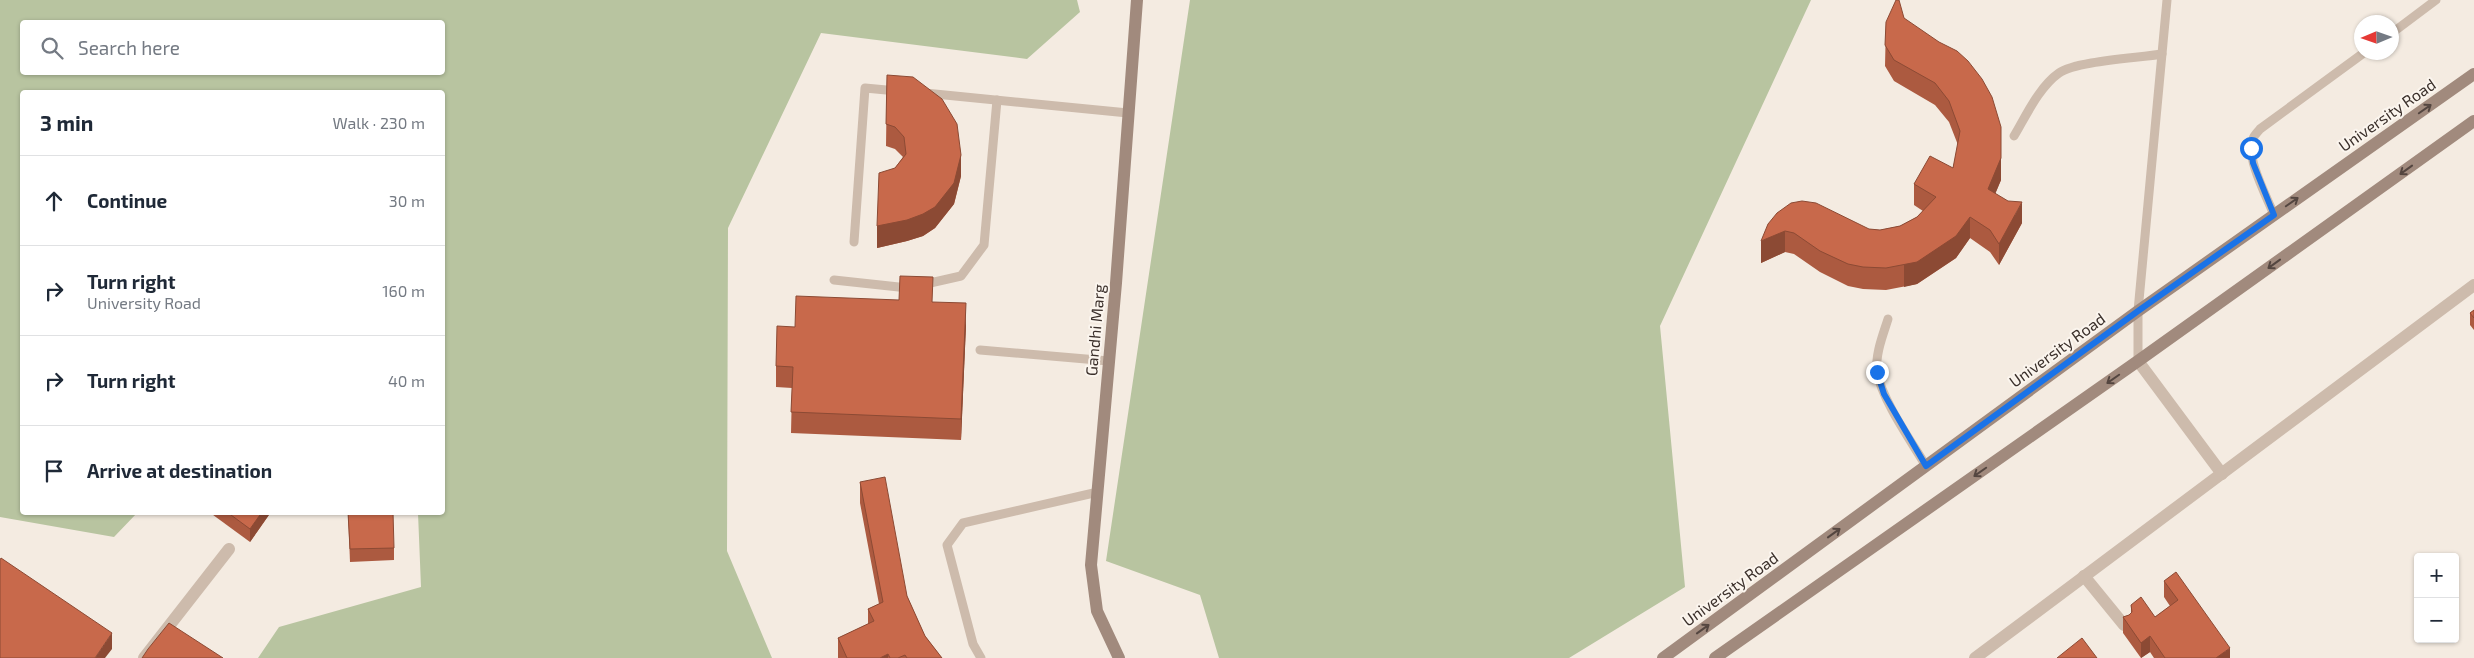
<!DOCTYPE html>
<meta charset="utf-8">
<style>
:root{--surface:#fff;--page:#f2f2f3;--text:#1f2937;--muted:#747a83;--line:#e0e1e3}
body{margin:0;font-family:"Exo 2",sans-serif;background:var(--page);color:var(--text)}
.controls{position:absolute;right:15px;bottom:15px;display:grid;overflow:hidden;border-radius:5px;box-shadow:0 1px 4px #0004}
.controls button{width:45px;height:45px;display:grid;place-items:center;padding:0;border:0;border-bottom:1px solid var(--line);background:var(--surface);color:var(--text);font:25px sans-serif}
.compass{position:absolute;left:2354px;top:15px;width:45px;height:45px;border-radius:50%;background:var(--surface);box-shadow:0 1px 4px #0004;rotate:268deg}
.stop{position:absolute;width:15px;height:15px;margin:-11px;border:4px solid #1a73e8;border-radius:50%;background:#fff}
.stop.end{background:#1a73e8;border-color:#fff;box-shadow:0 1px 5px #0008}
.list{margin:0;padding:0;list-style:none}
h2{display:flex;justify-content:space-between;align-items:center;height:65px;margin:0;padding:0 20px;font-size:21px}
h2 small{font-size:16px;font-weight:400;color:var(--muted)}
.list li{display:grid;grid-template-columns:32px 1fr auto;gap:15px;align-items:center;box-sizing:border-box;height:90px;padding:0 20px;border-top:1px solid var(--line)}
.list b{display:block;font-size:19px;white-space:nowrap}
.list p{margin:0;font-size:16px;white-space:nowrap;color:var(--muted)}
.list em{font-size:16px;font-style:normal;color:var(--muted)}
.icon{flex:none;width:28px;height:28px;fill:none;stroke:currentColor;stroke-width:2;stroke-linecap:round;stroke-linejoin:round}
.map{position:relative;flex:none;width:2474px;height:658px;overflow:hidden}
.search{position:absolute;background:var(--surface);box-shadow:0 1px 4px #0004;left:20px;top:20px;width:425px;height:55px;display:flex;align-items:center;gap:12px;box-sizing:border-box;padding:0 18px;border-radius:5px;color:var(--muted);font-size:19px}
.panel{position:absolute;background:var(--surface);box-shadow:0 1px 4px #0004;left:20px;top:90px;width:425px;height:425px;border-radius:5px}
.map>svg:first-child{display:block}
.green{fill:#b8c4a0;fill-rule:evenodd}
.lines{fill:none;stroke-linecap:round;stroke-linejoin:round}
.lane{stroke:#cdbbac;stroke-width:9}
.street{stroke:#cdbbac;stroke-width:12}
.secondary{stroke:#a18a7d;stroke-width:12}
.wall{fill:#ac5a40}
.shaded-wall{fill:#8c4a34}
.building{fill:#c8694b;stroke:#8c4a34}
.oneway{stroke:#544640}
.route{stroke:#1a73e8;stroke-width:6}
.labels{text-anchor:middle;stroke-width:4;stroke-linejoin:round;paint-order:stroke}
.street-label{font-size:16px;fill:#3b302b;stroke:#fbf5ee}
</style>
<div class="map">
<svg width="2474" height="658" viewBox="0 0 2474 658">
<rect width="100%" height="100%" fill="#f4ebe1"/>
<g class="green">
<path d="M 0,0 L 1077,0 L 1080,12 L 1027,59 L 821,33 L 728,228 L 727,551 L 772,658 L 258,658 L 279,627 L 421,587 L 418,513 L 442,512 L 442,92 L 22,92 L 22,512 L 137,513 L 114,537 L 0,517 ZM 22,22 L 442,22 L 442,72 L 22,72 Z"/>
<polygon points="1190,0 1811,0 1660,326 1685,587 1569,658 1219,658 1200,595 1106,561"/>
</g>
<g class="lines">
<g class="lane">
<polyline points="2392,33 2436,0"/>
<polyline points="925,93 1128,113"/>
<path d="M 2014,136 C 2026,116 2039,87 2059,73 C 2076,61 2139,58 2162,54"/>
<path d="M 2274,215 C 2267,197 2245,157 2253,139 C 2254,135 2258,132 2260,129 L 2365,52"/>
<polyline points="854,242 865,88 897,91"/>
<polyline points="834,280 908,288 961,276 984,245 997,100"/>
<path d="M 1888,319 C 1883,335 1875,354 1877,372 C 1882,400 1911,441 1926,466"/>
<polyline points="980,350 1109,361"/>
<polyline points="2138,361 2138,311 2167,0"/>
<polyline points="981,658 973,644 947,545 963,523 1098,492"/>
</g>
<g class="street">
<polyline points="2138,361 2222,474"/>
<polyline points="2084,576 2124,625"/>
<polyline points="144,658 229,549"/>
<polyline points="1975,658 2474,285"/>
</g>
<g class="secondary">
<polyline points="1119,658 1097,611 1091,565 1116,283 1137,0"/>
<polyline points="1663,658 2138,311 2474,74"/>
<polyline points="1715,658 2138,361 2474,121"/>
</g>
</g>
<g class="wall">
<polygon points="1904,18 2001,180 1995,194 2022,223 1999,265 1990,252 1970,238 1956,258 1917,284 1886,290 1863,289 1848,286 1820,272 1794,254 1785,252 1761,263 1768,224 1880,230 1900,226 1917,217 1923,211 1914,205 1914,184 1953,168 1958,145 1949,122 1935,105 1894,81 1885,66 1886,22"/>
<polygon points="887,75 961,176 954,204 935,228 923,236 907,241 877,248 895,168 903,157 895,149 886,146"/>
<polygon points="933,302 966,325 961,440 791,433 792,388 776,387 776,366 795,327"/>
<polygon points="2474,310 2474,330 2470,325 2470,313"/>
<polygon points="860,482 907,596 925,636 942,658 838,658 838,638 868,624 868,609 879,604 860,503"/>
<polygon points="209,512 271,512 250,542"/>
<polygon points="348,512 394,548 394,560 350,562"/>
<polygon points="2164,581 2230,658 2154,658 2150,652 2141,658 2123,633 2123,617 2129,615 2131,613 2131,605 2155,617 2170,606 2164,597"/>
</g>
<g class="shaded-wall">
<polygon points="2001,127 2001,180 1988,211 1988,189"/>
<polygon points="961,155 961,176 954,204 935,228 923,236 907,241 877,248 877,226"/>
<polygon points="2022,202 2022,223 1999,265 1999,244"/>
<polygon points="1970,217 1970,238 1956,258 1917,284 1904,287 1904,265"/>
<polygon points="1785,231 1785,252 1761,263 1761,241"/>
<polygon points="966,303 966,325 961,440 961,419"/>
<polygon points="262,512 271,512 250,542 250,529"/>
<polygon points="112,633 112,649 105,658 95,658"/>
<polygon points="2150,636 2150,652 2141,658 2141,643"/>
<polygon points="2230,648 2230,658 2216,658"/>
<polygon points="888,654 888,658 880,658"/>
</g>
<g class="building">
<polygon points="1896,0 1899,0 1904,18 1939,42 1957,51 1968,61 1982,79 1992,97 2001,127 2001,158 1988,189 2008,201 2022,202 1999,244 1990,230 1970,217 1956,236 1917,262 1886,268 1863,267 1848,264 1820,251 1794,233 1785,231 1761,241 1768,224 1777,213 1791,203 1802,201 1816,203 1869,229 1880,230 1900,226 1917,217 1936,197 1914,184 1930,156 1953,168 1960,131 1949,101 1935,83 1894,60 1885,45 1886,22"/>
<polygon points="887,75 913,77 942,99 957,124 961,155 954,183 935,207 923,214 907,220 877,226 879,173 895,168 906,154 904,137 895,127 886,124"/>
<polygon points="900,276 933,277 932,302 966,303 961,419 791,412 793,367 776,366 777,326 795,327 796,296 899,300"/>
<polygon points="2474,310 2474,318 2470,313"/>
<polygon points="885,477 907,596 925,636 942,658 907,658 905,655 898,658 890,658 888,654 880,658 847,658 838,638 874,621 868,609 883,602 860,482"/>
<polygon points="227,512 262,512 250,529"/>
<polygon points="348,512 393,512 394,548 350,549"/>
<polygon points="1,558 112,633 95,658 0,658 0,560"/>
<polygon points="2176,572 2230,648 2216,658 2165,658 2150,636 2141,643 2123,617 2129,615 2132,612 2131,605 2141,597 2155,617 2178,600 2164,581"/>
<polygon points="169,623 223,658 142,658 148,649"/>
<polygon points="2082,638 2097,658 2057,658"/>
</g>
<defs><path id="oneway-shaft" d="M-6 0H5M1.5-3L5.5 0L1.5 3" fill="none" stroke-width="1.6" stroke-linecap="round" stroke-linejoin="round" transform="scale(1.25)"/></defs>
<g class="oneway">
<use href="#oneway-shaft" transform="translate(2425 109) rotate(-35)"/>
<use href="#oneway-shaft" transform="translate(2406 170) rotate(144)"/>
<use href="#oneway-shaft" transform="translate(2292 202) rotate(-35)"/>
<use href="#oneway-shaft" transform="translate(2274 264) rotate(144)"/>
<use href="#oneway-shaft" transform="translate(2113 379) rotate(145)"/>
<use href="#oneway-shaft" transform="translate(1980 472) rotate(145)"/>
<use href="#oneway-shaft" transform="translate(1834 533) rotate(-36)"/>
<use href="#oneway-shaft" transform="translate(1703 629) rotate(-36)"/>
</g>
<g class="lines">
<polyline class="route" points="1877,372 1884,394 1926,466 2138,311 2274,215 2253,163 2251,148"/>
</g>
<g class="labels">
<g class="street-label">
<text transform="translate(2387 115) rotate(-35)" y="6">University Road</text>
<text transform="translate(1095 330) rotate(-85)" y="6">Gandhi Marg</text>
<text transform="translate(2057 350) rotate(-36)" y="6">University Road</text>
<text transform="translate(1730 589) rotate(-36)" y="6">University Road</text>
</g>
</g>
</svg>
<div class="controls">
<button>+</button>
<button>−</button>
</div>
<svg class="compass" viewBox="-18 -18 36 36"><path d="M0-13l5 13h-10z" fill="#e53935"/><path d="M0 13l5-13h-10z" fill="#747a83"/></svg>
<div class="stop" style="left:2251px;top:148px"></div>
<div class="stop end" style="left:1877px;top:372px"></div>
<div class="search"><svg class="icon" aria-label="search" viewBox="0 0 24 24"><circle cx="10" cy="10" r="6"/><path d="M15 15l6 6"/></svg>Search here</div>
<section class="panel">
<h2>3 min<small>Walk · 230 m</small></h2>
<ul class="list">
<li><svg class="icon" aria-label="ahead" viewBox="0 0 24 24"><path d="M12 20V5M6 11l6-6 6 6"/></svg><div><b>Continue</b></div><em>30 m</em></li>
<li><svg class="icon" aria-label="right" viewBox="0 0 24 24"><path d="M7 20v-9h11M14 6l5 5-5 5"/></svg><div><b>Turn right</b><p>University Road</p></div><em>160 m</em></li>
<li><svg class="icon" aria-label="right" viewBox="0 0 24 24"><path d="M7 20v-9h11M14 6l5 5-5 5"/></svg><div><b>Turn right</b></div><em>40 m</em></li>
<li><svg class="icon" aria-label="arrive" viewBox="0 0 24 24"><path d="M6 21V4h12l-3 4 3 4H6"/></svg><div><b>Arrive at destination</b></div></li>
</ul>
</section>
</div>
